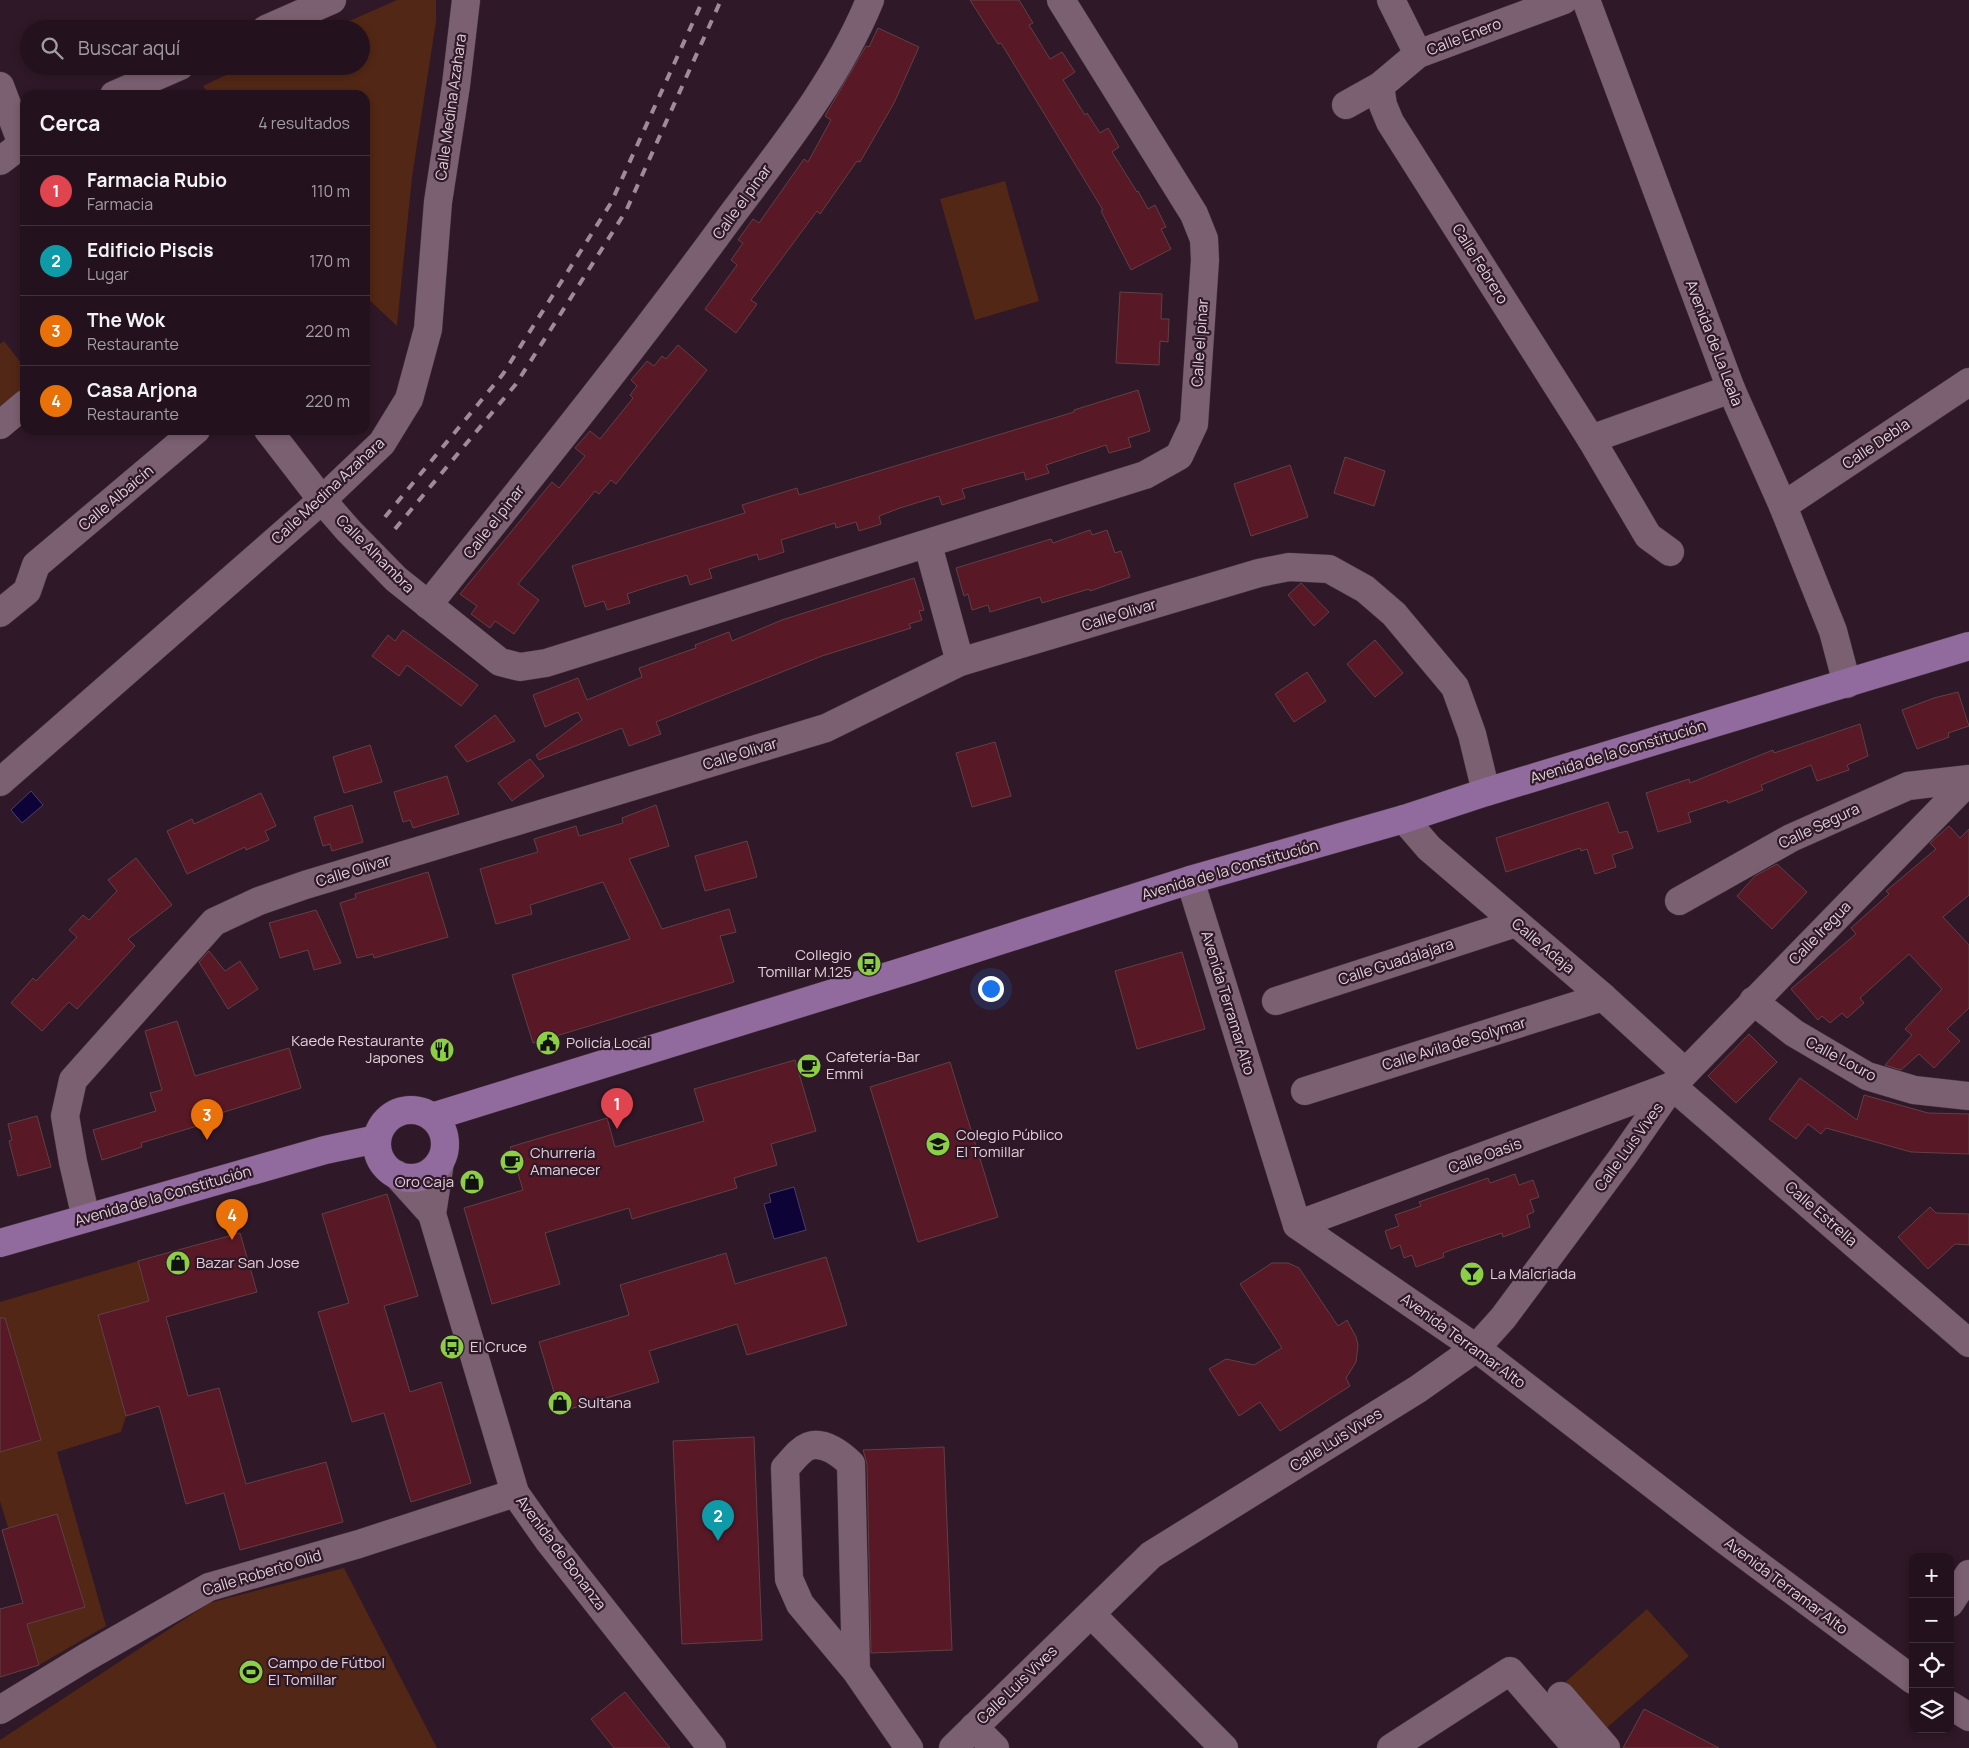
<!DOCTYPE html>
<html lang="es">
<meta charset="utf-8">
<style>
:root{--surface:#23121d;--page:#2b1b26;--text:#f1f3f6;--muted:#a39ea4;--line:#40323b;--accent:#8cce45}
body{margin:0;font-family:Manrope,sans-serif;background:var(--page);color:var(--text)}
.controls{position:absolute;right:15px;bottom:15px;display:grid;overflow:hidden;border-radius:10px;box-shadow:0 2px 8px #0003}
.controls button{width:45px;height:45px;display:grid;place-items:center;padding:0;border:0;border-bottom:1px solid var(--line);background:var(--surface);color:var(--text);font:25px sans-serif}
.you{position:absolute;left:990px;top:988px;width:18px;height:18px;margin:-12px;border:4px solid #fff;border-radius:50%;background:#1a73e8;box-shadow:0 0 0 8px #1a73e833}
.badge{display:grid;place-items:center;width:32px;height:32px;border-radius:50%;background:var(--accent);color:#fff;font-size:16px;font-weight:700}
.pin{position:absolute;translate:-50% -41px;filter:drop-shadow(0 1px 2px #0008)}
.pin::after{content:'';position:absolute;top:26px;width:18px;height:15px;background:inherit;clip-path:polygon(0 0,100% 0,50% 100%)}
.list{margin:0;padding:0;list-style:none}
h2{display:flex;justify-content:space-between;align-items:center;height:65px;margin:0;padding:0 20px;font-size:21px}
h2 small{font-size:16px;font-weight:400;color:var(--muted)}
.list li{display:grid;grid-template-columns:32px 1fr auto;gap:15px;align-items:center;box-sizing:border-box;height:70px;padding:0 20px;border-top:1px solid var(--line)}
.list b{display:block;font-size:19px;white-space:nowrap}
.list p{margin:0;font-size:16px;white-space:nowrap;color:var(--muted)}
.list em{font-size:16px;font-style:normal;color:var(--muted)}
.icon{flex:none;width:28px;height:28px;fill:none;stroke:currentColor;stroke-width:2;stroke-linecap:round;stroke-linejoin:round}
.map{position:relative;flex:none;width:1969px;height:1748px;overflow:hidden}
.search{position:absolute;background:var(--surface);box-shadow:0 2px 8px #0003;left:20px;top:20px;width:350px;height:55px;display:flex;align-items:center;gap:12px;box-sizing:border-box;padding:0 18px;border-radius:28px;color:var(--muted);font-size:19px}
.panel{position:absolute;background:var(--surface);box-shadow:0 2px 8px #0003;left:20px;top:90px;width:350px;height:345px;border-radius:15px}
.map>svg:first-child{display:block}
.green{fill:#522715}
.water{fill:#0d0336;stroke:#4c4067}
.building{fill:#581826;stroke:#604144}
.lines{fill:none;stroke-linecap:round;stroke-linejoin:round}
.minor-casing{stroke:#463540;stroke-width:29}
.major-casing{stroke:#463540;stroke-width:29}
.minor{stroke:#7b6071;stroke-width:28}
.major{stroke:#916b9d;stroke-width:28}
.rail{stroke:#9f8c98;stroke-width:4;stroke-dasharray:9 9;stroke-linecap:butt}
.labels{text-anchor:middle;stroke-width:4.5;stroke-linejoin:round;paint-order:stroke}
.street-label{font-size:15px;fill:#e0d0da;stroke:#2f1827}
.poi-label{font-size:15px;fill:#e0d0da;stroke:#2f1827;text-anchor:start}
</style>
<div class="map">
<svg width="1969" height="1748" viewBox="0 0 1969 1748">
<rect width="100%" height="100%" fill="#2f1827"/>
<g class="green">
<polygon points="397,0 436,0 436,21 412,177 397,326 365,296 365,95 210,95 203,86 245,66 361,66 361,29 331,29"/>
<polygon points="1005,181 1039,301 975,320 940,199"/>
<polygon points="4,341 25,368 25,389 0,410 0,344"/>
<polygon points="138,1261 149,1301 98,1315 126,1416 121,1432 57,1452 106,1626 39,1665 27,1624 85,1607 57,1515 8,1528 0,1501 0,1452 41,1440 12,1340 0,1343 0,1302"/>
<polygon points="344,1568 437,1748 0,1748 0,1740 209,1603"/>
<polygon points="1647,1609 1689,1656 1602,1732 1561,1686"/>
</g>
<g class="water">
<polygon points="31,791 43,805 22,823 11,810"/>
<polygon points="794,1187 806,1230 774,1239 764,1204 771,1202 769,1194"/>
</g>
<g class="building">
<polygon points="970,0 1019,0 1033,23 1029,25 1050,59 1062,52 1075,72 1063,80 1085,115 1087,113 1100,133 1108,128 1119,147 1112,152 1137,192 1138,191 1148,209 1155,205 1166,227 1161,229 1171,249 1131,270 1101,211 1103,210 1001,43 998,44"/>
<polygon points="878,28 919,47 894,103 860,162 857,161 820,214 817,211 751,300 757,304 736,333 705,309 737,265 731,260 743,243 738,240 753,219 759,223 804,159 808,162 831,120 825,116 866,46 869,47"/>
<polygon points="1120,292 1162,294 1161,319 1169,319 1168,342 1160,341 1159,365 1116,363"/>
<polygon points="678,345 707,370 616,484 611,480 599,494 595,491 518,584 539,600 514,634 495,621 490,628 471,614 477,606 460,594 552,482 559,488 585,456 575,448 590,431 600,439 633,398 630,395 637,386 631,380 647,361 654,366 662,356 666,359"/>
<polygon points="1138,390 1150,431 1128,438 1131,447 1109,453 1106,445 1046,465 1049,473 1026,480 1024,472 962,489 965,498 942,505 939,496 900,508 879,516 881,524 859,531 856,522 836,528 835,523 781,540 784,552 759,560 757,554 709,569 712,578 690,585 687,575 648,587 627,594 630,603 607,610 604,601 585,607 572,566 745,513 742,505 797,488 799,495 1074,412 1074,410"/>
<polygon points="1345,457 1385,471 1374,506 1334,493"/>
<polygon points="1290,465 1308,517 1251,536 1234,484"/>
<polygon points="1090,530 1092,535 1107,530 1115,553 1121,551 1130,577 1090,591 1089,589 1042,603 1040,597 990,612 988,605 972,610 968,594 964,596 956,568 1051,539 1053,543"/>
<polygon points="914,578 924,610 919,611 922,620 909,624 911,628 822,656 656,722 661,734 629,746 622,728 539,760 536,755 582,720 578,712 545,727 533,695 578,678 587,700 642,677 639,668 696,648 695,645 729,632 732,641 782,620"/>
<polygon points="1301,583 1329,612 1314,626 1288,595"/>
<polygon points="403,630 478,685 461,706 407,665 399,676 372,656 388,635 395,641"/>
<polygon points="1375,640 1403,673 1375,697 1347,664"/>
<polygon points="1307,672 1326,701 1294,722 1275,694"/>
<polygon points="1958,692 1969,726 1948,733 1949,737 1917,749 1902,710 1934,698"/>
<polygon points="495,715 515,741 467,762 455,746"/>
<polygon points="1860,724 1868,756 1847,765 1849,770 1817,781 1811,765 1761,785 1763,790 1728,803 1727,800 1688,813 1691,822 1658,832 1646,793 1689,779 1690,783 1773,750 1774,753"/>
<polygon points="995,742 1011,796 972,807 956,753"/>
<polygon points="370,745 382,782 344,793 333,757"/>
<polygon points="530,759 544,776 512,801 498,783"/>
<polygon points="447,776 459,814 413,828 410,820 403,822 394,792"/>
<polygon points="261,793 276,826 265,831 269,840 246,850 245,847 187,874 167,831 192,819 194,824"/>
<polygon points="1608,802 1619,833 1627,831 1633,848 1612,855 1616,867 1595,874 1587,849 1581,851 1580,848 1506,872 1496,838"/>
<polygon points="352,805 363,842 332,851 330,844 323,846 314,817"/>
<polygon points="656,805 669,846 629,859 662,929 729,909 736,932 720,936 734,982 533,1043 512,975 630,939 603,882 530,905 532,914 496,924 480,869 538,852 534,839 576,826 579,836 623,823 622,818"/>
<polygon points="1949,826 1960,838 1969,829 1969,895 1943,917 1969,945 1969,1008 1947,1029 1960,1041 1934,1068 1919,1054 1901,1070 1885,1065 1912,1035 1905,1029 1942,989 1909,954 1860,998 1864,1003 1847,1018 1842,1013 1830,1023 1822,1016 1818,1020 1791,989 1856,934 1851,928 1889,894 1886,891 1936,849 1930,843"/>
<polygon points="747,841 757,877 705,891 695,856"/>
<polygon points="136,858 172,905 128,939 135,946 77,1009 69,1002 42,1031 11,1003 33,978 36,981 77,937 69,930 83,915 89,920 117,891 108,880"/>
<polygon points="1777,864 1807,892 1772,929 1737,896 1755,876"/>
<polygon points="428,872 448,937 374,958 373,954 357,958 340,903 356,898 355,894"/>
<polygon points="316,910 341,963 314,970 308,950 280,958 269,923"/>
<polygon points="209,951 225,971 240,961 258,989 228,1009 199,962"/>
<polygon points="1182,952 1205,1029 1137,1049 1115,971"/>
<polygon points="177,1021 195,1076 289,1048 301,1088 205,1118 207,1123 141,1143 142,1147 102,1160 93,1130 156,1111 150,1093 162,1090 145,1031"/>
<polygon points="1749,1034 1777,1062 1736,1103 1708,1076"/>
<polygon points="795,1060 816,1131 771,1144 777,1165 734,1178 737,1188 632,1219 629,1208 545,1233 560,1284 492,1304 464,1208 523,1190 510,1147 607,1118 615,1147 704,1121 694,1089"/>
<polygon points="950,1062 998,1217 918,1242 870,1087"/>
<polygon points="1800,1078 1857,1120 1864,1095 1928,1113 1969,1114 1969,1154 1911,1152 1826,1128 1821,1134 1808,1124 1796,1139 1769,1119"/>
<polygon points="37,1116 51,1167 18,1176 9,1141 12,1140 8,1124"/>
<polygon points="1515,1174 1519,1185 1533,1180 1539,1197 1530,1200 1534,1212 1527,1215 1530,1227 1503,1237 1502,1233 1454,1249 1443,1253 1444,1257 1416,1267 1412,1255 1404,1258 1400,1245 1391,1249 1385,1231 1399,1226 1395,1215 1421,1206 1419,1202 1488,1178 1490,1183"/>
<polygon points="387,1194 418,1296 384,1306 410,1392 441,1382 471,1483 411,1502 384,1413 352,1422 318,1312 349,1303 322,1214"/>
<polygon points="1930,1207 1936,1213 1969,1214 1969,1245 1955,1244 1928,1269 1898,1237"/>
<polygon points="240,1233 257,1292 166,1317 188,1396 219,1388 246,1484 326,1462 343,1522 240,1550 224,1493 186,1504 159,1406 126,1416 98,1315 149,1301 138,1261"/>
<polygon points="726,1253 735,1284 826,1257 847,1325 747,1355 737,1324 649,1351 659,1382 560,1412 539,1342 629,1315 620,1285"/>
<polygon points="1272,1263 1288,1263 1299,1268 1338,1326 1347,1320 1356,1337 1358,1345 1356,1362 1346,1378 1350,1386 1280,1431 1260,1402 1239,1416 1209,1369 1226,1359 1254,1365 1282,1348 1240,1284"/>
<polygon points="0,1318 5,1318 41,1440 0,1452"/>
<polygon points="754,1437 762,1640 682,1644 673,1441"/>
<polygon points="944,1447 952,1650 871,1653 867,1464 863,1450"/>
<polygon points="57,1514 85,1607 27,1624 39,1665 0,1677 0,1609 23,1603 2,1530"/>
<polygon points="625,1692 670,1748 614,1748 591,1719"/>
<polygon points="1644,1709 1719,1748 1623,1748"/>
</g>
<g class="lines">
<defs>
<g id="minor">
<polyline points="1391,0 1418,54"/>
<polyline points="1586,0 1731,389 1783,506 1833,631 1847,684"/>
<polyline points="266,29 332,0"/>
<polyline points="0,86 22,144 25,147"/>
<polyline points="1380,86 1383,105 1390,122 1591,439 1648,536 1670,552"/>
<polyline points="114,95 180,66"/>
<polyline points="1346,105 1380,86 1418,54 1564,0"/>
<polyline points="0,161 25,142"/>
<polyline points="0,425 25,404"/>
<polyline points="268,430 322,500 348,530 396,579 500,662 520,667 546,663 1145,475 1179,456 1194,424 1205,260 1204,239 1194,214 1061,0"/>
<polyline points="1591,439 1731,389"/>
<polyline points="1783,506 1969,382"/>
<polyline points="928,545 960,662"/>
<path d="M 428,605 C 529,479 630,354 725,224 C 778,153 836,83 870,0"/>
<polyline points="0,613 27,591 36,565 196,430"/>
<polyline points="0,782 322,500 382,443 409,399 428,329 438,202 456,85 466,0"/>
<polyline points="1404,819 1429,848 1603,997 1685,1072"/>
<polyline points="1190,880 1297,1225 1476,1348 1722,1538 1913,1680"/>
<polyline points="1679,901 1791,838 1908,786 1969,779"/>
<polyline points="1276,1001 1516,923"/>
<polyline points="1753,1001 1794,1033 1867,1076 1914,1090 1969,1096"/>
<polyline points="1672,1086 1969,1343"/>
<polyline points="1305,1091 1603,997"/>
<polyline points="440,1162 432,1214 515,1493 548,1540 712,1748"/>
<polyline points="396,1174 432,1214"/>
<polyline points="86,1218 73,1162 65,1116 73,1080 214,922 259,901 305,885 826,728 960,662 1259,573 1289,567 1329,569 1365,589 1394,614 1455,687 1472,734 1486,792"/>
<polyline points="1297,1225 1672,1086"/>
<polyline points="1950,1603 1969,1574"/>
<polyline points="1091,1614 1224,1748"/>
<path d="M 856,1671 L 851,1464 C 841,1454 824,1441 809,1446 C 799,1450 792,1461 785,1468 L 789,1579 L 800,1604 L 856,1671 L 909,1748"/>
<polyline points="1561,1696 1606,1748"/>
<polyline points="1950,1705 1969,1717"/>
<polyline points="0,1710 85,1658 209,1587 359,1544 515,1493"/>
<polyline points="974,1727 995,1748"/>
<polyline points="953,1748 1151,1555 1418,1389 1476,1348 1503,1318 1624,1155 1672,1086 1969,781"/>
<polyline points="1391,1748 1510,1671 1577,1748"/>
</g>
<g id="major">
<circle cx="411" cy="1144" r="34"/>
<polyline points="432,1117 911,969 1190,880 1404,819 1486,792 1969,646"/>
<polyline points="0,1243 325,1150 377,1139"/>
</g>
</defs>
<use href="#minor" class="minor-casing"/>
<use href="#major" class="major-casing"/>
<use href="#minor" class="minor"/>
<use href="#major" class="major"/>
<g class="rail">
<polyline points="385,517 503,374 611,203 703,0"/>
<polyline points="395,529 516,384 626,211 721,0"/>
</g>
</g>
<defs>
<symbol id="bus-disc" viewBox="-11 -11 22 22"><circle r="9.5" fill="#8cce45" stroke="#2f1827"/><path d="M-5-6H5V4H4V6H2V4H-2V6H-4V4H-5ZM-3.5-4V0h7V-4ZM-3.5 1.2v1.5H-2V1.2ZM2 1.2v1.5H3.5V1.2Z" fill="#111"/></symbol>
<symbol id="civic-disc" viewBox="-11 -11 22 22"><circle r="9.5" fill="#8cce45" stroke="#2f1827"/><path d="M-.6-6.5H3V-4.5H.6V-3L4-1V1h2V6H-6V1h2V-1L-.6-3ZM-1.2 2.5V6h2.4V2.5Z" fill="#111"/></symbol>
<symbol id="restaurant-disc" viewBox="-11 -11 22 22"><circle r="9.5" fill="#8cce45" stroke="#2f1827"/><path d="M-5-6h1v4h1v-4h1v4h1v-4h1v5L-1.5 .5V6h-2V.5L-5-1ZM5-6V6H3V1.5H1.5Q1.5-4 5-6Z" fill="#111"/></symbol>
<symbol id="cafe-disc" viewBox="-11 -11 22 22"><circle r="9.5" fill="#8cce45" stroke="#2f1827"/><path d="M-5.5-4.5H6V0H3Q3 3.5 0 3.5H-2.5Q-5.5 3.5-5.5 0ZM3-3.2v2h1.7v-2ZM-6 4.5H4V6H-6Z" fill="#111"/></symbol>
<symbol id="school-disc" viewBox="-11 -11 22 22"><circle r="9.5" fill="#8cce45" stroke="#2f1827"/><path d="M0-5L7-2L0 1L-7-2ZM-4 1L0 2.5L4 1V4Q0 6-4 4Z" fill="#111"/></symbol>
<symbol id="shop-disc" viewBox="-11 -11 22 22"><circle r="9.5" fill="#8cce45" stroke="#2f1827"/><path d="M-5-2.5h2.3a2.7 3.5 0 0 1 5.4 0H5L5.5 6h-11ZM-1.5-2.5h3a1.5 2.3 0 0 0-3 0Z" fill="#111"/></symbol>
<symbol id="bar-disc" viewBox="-11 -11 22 22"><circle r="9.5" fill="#8cce45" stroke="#2f1827"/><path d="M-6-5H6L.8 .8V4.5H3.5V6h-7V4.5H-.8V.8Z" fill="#111"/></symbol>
<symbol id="stadium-disc" viewBox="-11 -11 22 22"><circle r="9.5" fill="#8cce45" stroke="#2f1827"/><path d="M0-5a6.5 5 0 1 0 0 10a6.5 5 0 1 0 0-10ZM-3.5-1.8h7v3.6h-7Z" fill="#111"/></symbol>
</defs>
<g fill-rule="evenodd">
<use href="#bus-disc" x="855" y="950" width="28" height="28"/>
<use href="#civic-disc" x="534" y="1029" width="28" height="28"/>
<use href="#restaurant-disc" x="428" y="1036" width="28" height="28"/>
<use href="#cafe-disc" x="795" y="1052" width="28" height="28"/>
<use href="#school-disc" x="924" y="1130" width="28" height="28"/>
<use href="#cafe-disc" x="498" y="1148" width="28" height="28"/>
<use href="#shop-disc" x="458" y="1168" width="28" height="28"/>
<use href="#shop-disc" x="164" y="1249" width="28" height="28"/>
<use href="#bar-disc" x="1458" y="1260" width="28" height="28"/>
<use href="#bus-disc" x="438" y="1333" width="28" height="28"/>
<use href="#shop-disc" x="546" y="1389" width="28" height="28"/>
<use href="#stadium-disc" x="237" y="1658" width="28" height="28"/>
</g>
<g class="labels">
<g class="street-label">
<text transform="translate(1464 37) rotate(-21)" y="5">Calle Enero</text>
<text transform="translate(451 107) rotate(-82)" y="5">Calle Medina Azahara</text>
<text transform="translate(742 202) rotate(-54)" y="5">Calle el pinar</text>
<text transform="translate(1480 264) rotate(58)" y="5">Calle Febrero</text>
<text transform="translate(1200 343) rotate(-86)" y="5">Calle el pinar</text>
<text transform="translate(1714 343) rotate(69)" y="5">Avenida de La Leala</text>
<text transform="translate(1876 444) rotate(-34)" y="5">Calle Debla</text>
<text transform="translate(328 491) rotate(-43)" y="5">Calle Medina Azahara</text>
<text transform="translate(116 498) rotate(-40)" y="5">Calle Albaicín</text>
<text transform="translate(494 522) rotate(-52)" y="5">Calle el pinar</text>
<text transform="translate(375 554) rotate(45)" y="5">Calle Alhambra</text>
<text transform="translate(1119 615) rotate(-17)" y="5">Calle Olivar</text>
<text transform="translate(1618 752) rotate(-17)" y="5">Avenida de la Constitución</text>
<text transform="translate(740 754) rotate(-17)" y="5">Calle Olivar</text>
<text transform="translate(1819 826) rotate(-25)" y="5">Calle Segura</text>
<text transform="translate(1230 870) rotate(-16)" y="5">Avenida de la Constitución</text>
<text transform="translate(353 871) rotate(-17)" y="5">Calle Olivar</text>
<text transform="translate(1820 933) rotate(-46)" y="5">Calle Iregua</text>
<text transform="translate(1543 946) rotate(40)" y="5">Calle Adaja</text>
<text transform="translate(1396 962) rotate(-18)" y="5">Calle Guadalajara</text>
<text transform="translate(1228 1003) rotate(73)" y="5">Avenida Terramar Alto</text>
<text transform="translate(1454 1044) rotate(-17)" y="5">Calle Avila de Solymar</text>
<text transform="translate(1841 1059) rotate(28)" y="5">Calle Louro</text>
<text transform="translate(1629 1147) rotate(-54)" y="5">Calle Luis Vives</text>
<text transform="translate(1485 1156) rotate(-20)" y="5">Calle Oasis</text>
<text transform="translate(163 1196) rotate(-16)" y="5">Avenida de la Constitución</text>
<text transform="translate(1821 1214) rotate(41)" y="5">Calle Estrella</text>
<text transform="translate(1463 1341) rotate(36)" y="5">Avenida Terramar Alto</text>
<text transform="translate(1336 1440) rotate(-32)" y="5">Calle Luis Vives</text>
<text transform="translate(561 1553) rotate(53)" y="5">Avenida de Bonanza</text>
<text transform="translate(262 1573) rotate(-17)" y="5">Calle Roberto Olid</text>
<text transform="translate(1786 1586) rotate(37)" y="5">Avenida Terramar Alto</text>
<text transform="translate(1017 1685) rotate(-44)" y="5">Calle Luis Vives</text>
</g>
<g class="poi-label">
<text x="852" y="960" text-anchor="end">Collegio<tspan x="852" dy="17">Tomillar M.125</tspan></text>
<text x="424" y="1046" text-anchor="end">Kaede Restaurante<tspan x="424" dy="17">Japones</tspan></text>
<text x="566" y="1048">Policía Local</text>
<text x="826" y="1062">Cafetería-Bar<tspan x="826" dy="17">Emmi</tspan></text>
<text x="956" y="1140">Colegio Público<tspan x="956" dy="17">El Tomillar</tspan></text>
<text x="530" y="1158">Churrería<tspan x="530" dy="17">Amanecer</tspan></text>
<text x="454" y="1187" text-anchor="end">Oro Caja</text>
<text x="196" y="1268">Bazar San Jose</text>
<text x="1490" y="1279">La Malcriada</text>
<text x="470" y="1352">El Cruce</text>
<text x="578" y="1408">Sultana</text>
<text x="268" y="1668">Campo de Fútbol<tspan x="268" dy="17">El Tomillar</tspan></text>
</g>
</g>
</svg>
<div class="controls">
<button>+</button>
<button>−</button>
<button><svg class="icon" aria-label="locate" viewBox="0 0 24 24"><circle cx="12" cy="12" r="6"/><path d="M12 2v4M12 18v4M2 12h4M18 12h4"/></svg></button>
<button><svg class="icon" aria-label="layers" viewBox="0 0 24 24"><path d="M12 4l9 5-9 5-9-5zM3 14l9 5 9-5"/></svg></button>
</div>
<div class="you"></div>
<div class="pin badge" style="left:617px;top:1129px;background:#e0444e">1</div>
<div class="pin badge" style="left:718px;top:1541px;background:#0f9aa8">2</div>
<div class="pin badge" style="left:207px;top:1140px;background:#e8710a">3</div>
<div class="pin badge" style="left:232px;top:1240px;background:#e8710a">4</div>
<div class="search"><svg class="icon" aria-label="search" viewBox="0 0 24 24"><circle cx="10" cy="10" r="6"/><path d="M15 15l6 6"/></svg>Buscar aquí</div>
<section class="panel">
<h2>Cerca<small>4 resultados</small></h2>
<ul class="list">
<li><span class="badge" style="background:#e0444e">1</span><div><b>Farmacia Rubio</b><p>Farmacia</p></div><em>110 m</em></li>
<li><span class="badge" style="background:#0f9aa8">2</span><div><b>Edificio Piscis</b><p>Lugar</p></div><em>170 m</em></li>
<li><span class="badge" style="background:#e8710a">3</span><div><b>The Wok</b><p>Restaurante</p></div><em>220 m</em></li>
<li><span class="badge" style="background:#e8710a">4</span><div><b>Casa Arjona</b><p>Restaurante</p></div><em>220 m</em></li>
</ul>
</section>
</div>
